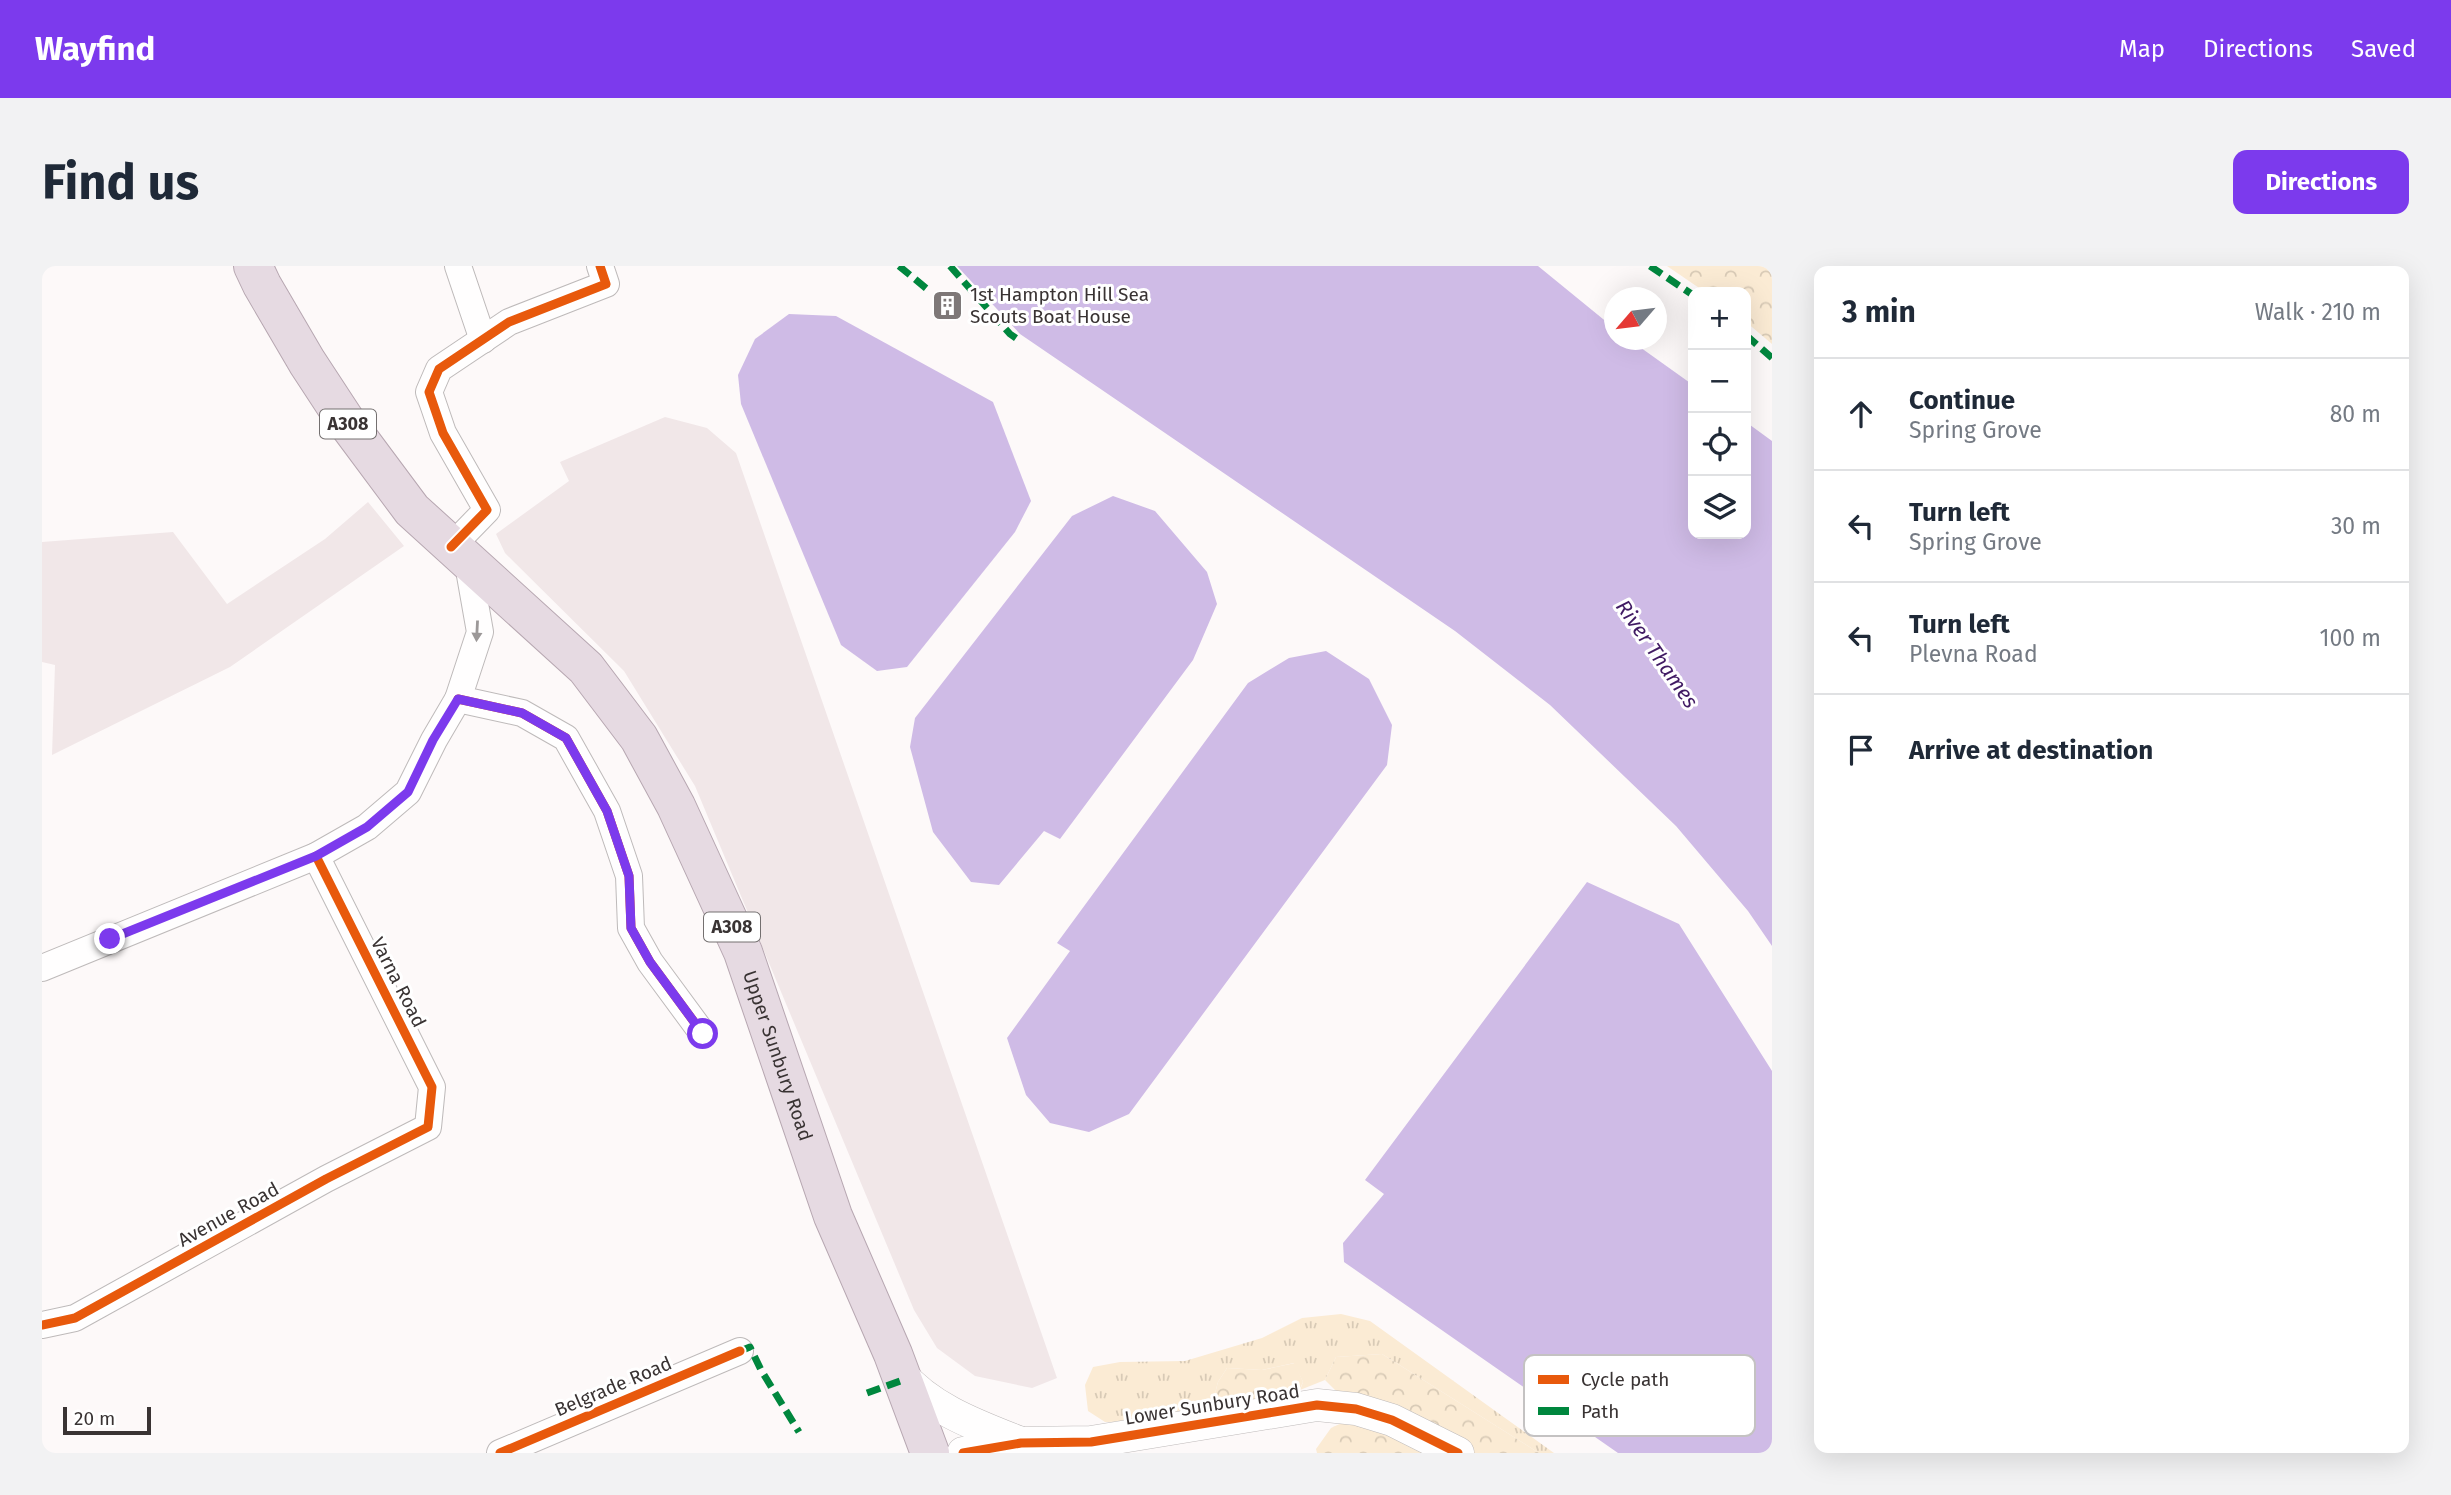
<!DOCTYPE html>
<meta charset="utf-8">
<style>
:root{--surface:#fff;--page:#f2f2f3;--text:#1f2937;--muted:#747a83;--line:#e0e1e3;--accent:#7c3aed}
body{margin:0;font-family:"Fira Sans",sans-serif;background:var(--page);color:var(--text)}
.controls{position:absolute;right:21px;top:21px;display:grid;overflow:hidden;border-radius:14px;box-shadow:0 7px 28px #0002}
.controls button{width:63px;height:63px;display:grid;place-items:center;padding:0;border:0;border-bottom:2px solid var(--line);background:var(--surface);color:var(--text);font:35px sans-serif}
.compass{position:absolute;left:1562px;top:21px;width:63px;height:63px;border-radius:50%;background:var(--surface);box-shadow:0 7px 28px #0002;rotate:242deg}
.scale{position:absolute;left:21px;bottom:18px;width:88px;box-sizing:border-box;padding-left:7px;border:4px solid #393333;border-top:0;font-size:19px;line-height:24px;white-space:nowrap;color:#393333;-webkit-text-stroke:5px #fff;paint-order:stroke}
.stop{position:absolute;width:21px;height:21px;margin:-16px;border:5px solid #7c3aed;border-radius:50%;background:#fff}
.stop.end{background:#7c3aed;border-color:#fff;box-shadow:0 2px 7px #0008}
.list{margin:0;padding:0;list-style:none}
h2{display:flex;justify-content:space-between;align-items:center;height:91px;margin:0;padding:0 28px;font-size:30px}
h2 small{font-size:23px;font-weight:400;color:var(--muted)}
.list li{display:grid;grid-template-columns:46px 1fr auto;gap:21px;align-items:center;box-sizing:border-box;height:112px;padding:0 28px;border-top:2px solid var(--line)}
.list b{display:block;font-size:26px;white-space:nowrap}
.list p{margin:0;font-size:23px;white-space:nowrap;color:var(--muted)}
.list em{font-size:23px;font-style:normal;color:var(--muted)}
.icon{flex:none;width:38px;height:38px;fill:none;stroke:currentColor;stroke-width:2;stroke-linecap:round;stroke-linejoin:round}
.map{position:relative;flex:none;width:1730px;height:1187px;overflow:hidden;border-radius:14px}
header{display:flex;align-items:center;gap:42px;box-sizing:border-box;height:98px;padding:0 35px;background:var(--accent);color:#fff}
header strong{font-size:33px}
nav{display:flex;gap:38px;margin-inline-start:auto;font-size:24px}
.intro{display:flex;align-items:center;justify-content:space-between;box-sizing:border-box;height:168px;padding:0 42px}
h1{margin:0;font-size:49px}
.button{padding:18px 32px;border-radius:14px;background:var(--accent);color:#fff;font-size:24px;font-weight:700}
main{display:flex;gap:42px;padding:0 42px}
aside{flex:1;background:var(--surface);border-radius:14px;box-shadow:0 7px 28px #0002}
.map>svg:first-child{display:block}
.built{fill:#f1e7e8}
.grass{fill:url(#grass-tufts)}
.forest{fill:url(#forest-crowns)}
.water{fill:#cfbbe6}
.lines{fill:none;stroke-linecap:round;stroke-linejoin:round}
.minor-casing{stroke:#bebaba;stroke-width:28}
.tertiary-casing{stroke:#bebaba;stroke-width:33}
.trunk-casing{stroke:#b7a7b1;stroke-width:40}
.minor{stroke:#fffefe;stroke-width:26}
.tertiary{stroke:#fffefe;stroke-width:32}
.trunk{stroke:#e6dae2;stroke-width:38}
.quiet{stroke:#00873e;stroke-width:7;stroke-dasharray:14 7;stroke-linecap:butt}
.cycleway-casing{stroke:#fff;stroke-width:13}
.cycleway{stroke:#e8590c;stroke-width:9}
.oneway{fill:#9c9898}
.route{stroke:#7c3aed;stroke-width:9}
.labels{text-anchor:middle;stroke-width:6;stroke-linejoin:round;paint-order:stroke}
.shield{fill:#fff;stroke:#747070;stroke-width:2}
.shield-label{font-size:18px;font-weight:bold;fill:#393333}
.poi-label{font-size:19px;fill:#393333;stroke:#fff;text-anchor:start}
.street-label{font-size:19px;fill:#393333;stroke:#fff}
.water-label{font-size:21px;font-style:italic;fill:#401a63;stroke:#fff}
.key{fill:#fff;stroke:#c4c2c2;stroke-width:2}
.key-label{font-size:19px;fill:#393333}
</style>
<header>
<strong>Wayfind</strong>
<nav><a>Map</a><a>Directions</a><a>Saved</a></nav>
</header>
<div class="intro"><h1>Find us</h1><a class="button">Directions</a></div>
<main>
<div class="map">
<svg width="1730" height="1187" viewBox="0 0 1730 1187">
<defs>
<pattern id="grass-tufts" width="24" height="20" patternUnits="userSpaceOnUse" patternTransform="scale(1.75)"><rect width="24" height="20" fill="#fbebd4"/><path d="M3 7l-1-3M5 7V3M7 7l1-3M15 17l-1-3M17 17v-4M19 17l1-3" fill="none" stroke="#d8cab6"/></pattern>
<pattern id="forest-crowns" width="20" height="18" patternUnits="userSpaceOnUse" patternTransform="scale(1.75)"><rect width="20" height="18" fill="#fbebd4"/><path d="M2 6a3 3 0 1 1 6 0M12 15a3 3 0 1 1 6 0" fill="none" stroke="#d8cab6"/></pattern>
</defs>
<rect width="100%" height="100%" fill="#fdf9f9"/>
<g class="built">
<polygon points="623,151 665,162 694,187 1015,1112 990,1122 933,1110 895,1082 872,1044 653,520 582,405 463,287 454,268 527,215 518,196"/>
<polygon points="326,236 362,280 188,401 10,489 13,399 0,396 0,276 131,266 185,338 283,273"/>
</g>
<polygon class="grass" points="1299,1048 1328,1055 1512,1187 1497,1187 1340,1088 1294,1091 1283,1114 1258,1124 1261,1116 1252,1097 1220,1104 1185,1102 1176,1116 1171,1135 1105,1155 1063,1156 1046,1145 1043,1119 1051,1101 1078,1096 1143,1095 1220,1072 1260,1052"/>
<g class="forest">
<polygon points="1625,0 1730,0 1730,78 1704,56 1704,26 1663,26"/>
<polygon points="1340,1088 1497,1187 1275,1187 1274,1183 1289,1162 1306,1154 1302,1133 1283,1114 1294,1091"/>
<polygon points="1253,1097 1261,1116 1255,1129 1193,1142 1171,1135 1176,1116 1185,1102 1220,1104"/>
</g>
<g class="water">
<polygon points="915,0 1496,0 1572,62 1573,74 1588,74 1651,119 1651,268 1704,268 1704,156 1730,175 1730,680 1706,645 1634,560 1508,439 1413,365 978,68"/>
<polygon points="747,48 794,50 951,136 989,235 973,266 865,401 835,405 799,379 699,138 696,109 713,73"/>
<polygon points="1071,230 1113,245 1165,306 1175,338 1151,394 1018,573 1002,565 957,619 929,616 891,566 868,481 873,452 1030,250"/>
<polygon points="1284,385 1327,413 1350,459 1345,499 1087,848 1047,866 1008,857 984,829 965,772 1028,685 1015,677 1206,417 1247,392"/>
<polygon points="1545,616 1637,658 1730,805 1730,1187 1576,1187 1302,996 1301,977 1342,928 1323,914"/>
</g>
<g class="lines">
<defs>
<g id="minor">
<polyline points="416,0 441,74"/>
<polyline points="409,281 445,244 401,167 387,126 397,103 467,56 564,18 558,0"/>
<polyline points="416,433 480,447 524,472 565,545 587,610 589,662 608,696 661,768"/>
<polyline points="0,702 274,590 325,561 366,526 392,474 416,433 438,366 426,298"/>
<polyline points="0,1059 33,1052 284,913 386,861 390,821 274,590"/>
<polyline points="458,1187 698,1085"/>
</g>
<g id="tertiary">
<path d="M 858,1107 C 888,1143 936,1160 979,1177"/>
<polyline points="921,1187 979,1177 1049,1176 1275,1139 1314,1143 1350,1154 1416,1187"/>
</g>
<g id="trunk">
<path id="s1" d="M 211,0 L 220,19 L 265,96 L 303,154 L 370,244 L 544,402 L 597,472 L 634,540 L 701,686 L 791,950 L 851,1088 L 888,1187"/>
</g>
</defs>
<use href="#minor" class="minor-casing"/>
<use href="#tertiary" class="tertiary-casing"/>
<use href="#trunk" class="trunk-casing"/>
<use href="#minor" class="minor"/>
<use href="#tertiary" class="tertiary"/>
<use href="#trunk" class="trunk"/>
<g class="quiet">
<polyline points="857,0 885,23"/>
<polyline points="908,0 968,68 978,75"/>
<polyline points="1608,0 1651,29"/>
<polyline points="1704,69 1730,92"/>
<polyline points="698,1085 708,1081 719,1104 757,1166"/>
<polyline points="825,1127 861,1114"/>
</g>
<defs>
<g id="cycleway">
<polyline points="409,281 445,244 401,167 387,126 397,103 467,56 564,18 558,0"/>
<polyline points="416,433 480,447 524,472 565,545 587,610 589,662 608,696 661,768"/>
<polyline points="0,1059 33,1052 284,913 386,861 390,821 274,590"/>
<polyline points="458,1187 698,1085"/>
<polyline points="921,1187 979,1177 1049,1176 1275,1139 1314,1143 1350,1154 1416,1187"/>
</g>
</defs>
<use href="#cycleway" class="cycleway-casing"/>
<use href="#cycleway" class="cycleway"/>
</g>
<defs><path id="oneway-solid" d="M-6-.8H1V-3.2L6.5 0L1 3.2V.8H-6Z" transform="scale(1.75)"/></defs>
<use class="oneway" href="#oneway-solid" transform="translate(435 365) rotate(93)"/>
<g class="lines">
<polyline class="route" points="68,673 274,590 325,561 366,526 391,474 416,433 480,447 524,472 565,545 587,610 589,662 608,696 661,768"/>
</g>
<defs>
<symbol id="building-square" viewBox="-11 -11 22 22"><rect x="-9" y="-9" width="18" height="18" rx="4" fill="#7e7878" stroke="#fff"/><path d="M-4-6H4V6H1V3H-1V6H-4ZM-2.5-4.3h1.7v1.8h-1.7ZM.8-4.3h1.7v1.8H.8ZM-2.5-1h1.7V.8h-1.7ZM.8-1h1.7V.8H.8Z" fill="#fff"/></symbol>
</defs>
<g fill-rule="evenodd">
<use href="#building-square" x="888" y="22" width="35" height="35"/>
</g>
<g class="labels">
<g class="shield">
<rect x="278" y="143.5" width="56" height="29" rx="5"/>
<rect x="662" y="646.5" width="56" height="29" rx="5"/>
</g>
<g class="shield-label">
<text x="306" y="164">A308</text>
<text x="690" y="667">A308</text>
</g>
<g class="poi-label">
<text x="928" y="35">1st Hampton Hill Sea<tspan x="928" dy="22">Scouts Boat House</tspan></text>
</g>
<g class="street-label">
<text transform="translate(357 716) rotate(63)" y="7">Varna Road</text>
<text dy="7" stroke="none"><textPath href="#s1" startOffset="962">Upper Sunbury Road</textPath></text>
<text transform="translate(186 948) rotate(-29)" y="7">Avenue Road</text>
<text transform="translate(571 1120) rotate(-23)" y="7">Belgrade Road</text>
<text transform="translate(1170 1138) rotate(-9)" y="7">Lower Sunbury Road</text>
</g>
<g class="water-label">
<text transform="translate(1615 388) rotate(55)" y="7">River Thames</text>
</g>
</g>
<rect x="1482" y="1089" width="231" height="81" rx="10" class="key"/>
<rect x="1496" y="1109" width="31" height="9" fill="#e8590c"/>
<rect x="1496" y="1141" width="31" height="8" fill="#00873e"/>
<g class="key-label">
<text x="1539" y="1120">Cycle path</text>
<text x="1539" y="1152">Path</text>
</g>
</svg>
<div class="controls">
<button>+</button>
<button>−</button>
<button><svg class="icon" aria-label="locate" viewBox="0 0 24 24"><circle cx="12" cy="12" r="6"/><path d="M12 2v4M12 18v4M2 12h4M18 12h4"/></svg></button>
<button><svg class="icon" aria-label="layers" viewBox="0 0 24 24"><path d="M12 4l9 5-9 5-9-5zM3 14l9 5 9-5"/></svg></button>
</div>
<svg class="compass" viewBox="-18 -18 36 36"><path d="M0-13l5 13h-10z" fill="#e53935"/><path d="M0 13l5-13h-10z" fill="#747a83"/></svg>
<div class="scale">20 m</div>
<div class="stop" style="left:661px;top:768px"></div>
<div class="stop end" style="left:68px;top:673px"></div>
</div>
<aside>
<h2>3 min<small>Walk · 210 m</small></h2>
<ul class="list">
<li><svg class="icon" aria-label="ahead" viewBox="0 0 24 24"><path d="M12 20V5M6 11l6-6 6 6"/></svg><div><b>Continue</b><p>Spring Grove</p></div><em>80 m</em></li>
<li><svg class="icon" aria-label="left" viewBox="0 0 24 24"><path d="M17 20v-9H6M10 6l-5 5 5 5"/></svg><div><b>Turn left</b><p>Spring Grove</p></div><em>30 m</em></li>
<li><svg class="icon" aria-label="left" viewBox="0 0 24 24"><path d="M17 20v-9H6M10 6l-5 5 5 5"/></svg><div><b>Turn left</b><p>Plevna Road</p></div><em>100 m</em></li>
<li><svg class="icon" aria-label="arrive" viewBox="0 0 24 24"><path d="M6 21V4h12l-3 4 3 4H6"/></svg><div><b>Arrive at destination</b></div></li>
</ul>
</aside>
</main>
